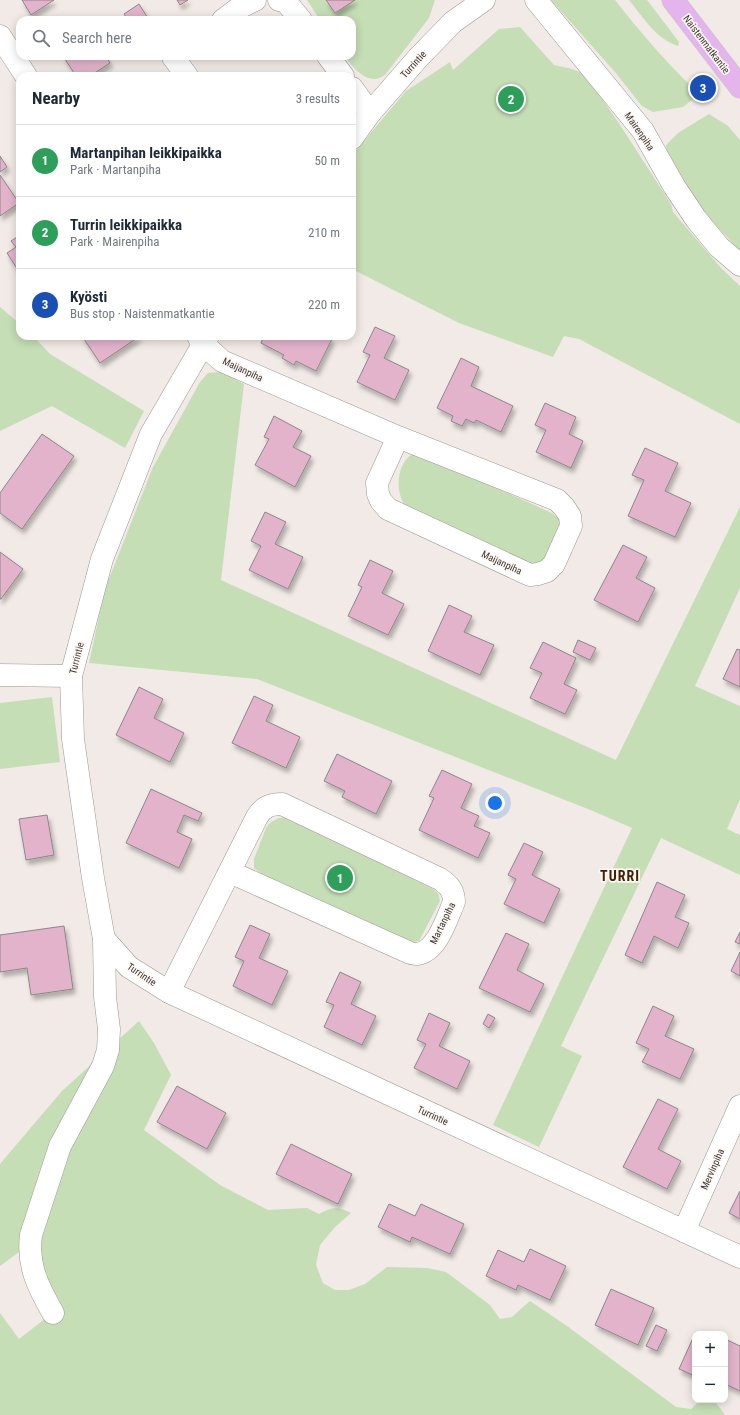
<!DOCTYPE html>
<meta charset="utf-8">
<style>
:root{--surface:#fff;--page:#f2f2f3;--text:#1f2937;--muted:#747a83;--line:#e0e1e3;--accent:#db2777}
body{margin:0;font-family:"Roboto Condensed",sans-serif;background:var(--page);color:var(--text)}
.controls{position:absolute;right:12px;bottom:12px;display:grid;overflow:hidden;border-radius:8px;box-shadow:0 2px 10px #0003}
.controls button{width:36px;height:36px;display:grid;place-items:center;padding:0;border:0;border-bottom:1px solid var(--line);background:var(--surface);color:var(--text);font:20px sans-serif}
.you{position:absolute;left:495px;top:803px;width:14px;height:14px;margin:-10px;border:3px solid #fff;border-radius:50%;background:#1a73e8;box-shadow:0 0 0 6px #1a73e833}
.badge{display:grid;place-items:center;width:26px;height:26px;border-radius:50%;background:var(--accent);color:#fff;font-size:13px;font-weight:700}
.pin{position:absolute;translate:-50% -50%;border:2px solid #fff;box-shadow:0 1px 4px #0006}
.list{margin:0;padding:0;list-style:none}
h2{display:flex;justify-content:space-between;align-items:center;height:52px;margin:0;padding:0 16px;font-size:17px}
h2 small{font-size:13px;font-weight:400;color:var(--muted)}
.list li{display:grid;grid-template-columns:26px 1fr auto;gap:12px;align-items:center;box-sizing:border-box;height:72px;padding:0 16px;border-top:1px solid var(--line)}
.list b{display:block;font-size:15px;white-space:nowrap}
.list p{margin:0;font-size:13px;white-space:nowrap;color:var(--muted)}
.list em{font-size:13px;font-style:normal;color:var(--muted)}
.icon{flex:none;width:22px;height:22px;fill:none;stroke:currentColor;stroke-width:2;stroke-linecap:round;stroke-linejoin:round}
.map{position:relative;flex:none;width:740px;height:1415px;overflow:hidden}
.search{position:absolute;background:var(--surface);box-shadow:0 2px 10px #0003;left:16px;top:16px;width:340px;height:44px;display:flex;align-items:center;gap:10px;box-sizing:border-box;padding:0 14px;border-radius:12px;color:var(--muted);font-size:15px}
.panel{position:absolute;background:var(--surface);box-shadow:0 2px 10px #0003;left:16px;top:72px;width:340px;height:268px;border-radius:12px}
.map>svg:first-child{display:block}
.green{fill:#c5deb6}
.building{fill:#e3b3cb;stroke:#8d8689;filter:url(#shadow)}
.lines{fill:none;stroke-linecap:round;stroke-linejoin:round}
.minor-casing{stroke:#9e9894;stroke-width:23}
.major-casing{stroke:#c8c8c7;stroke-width:23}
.minor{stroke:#fff;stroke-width:22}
.major{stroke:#e3b5ec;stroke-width:22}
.labels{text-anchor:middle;stroke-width:3.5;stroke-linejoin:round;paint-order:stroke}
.street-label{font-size:10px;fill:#3c3937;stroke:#fef7f3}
.district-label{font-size:14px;font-weight:bold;letter-spacing:1px;fill:#3f2205;stroke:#fef7f3}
</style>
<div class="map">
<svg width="740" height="1415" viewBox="0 0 740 1415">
<defs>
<filter id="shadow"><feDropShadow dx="2.5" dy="4.5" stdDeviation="2" flood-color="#0004"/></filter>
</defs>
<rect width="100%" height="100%" fill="#f1eae6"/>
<g class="green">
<path d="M 307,0 L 326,0 L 335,13 L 355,0 L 435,0 L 429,18 L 385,75 C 368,87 355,69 344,56 L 352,56 L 352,20 L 320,20 Z"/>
<path d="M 551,0 L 615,0 C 639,31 665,61 693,88 L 693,99 L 683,107 L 653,112 L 642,106 L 615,72 Z"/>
<path d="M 629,0 L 647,0 L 679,42 L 678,46 C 656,39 643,17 629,0 Z"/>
<polygon points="520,27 554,65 572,69 585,74 620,125 671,204 673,212 721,268 740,286 740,424 579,339 564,336 553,357 459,323 352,269 352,155 406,91 450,62 453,70 499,29"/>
<polygon points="709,114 728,126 740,140 740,251 711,220 667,158 666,145 678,133"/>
<polygon points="0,307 20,324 20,336 33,336 50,354 144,411 125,448 52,406 0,431"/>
<polygon points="221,372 244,384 221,580 616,760 740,507 740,588 695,686 740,706 740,799 727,829 740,835 740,875 661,838 561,1046 582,1056 539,1147 493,1125 632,828 593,811 257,679 89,663 105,589 153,467 200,382 208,373"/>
<path d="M 416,452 L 552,513 L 559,519 L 563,528 L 547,560 L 533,565 L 406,507 C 394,491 396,461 416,452 Z"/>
<polygon points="52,697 60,762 0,769 0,703"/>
<polygon points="289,817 433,889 438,893 440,901 419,941 410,942 261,874 254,868 254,859 266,828 271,822 279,818"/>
<path d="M 139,1021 L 154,1043 L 171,1075 L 144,1130 L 220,1185 L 268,1210 L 307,1208 L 319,1214 C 332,1207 338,1206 351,1213 L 335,1227 L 320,1245 L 316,1265 L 323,1283 L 335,1290 L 349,1290 L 365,1284 L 387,1267 L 427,1268 L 446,1272 L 490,1305 L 500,1319 L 512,1317 L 530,1301 L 567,1326 L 676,1407 L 691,1409 L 700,1400 L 714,1400 L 725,1415 L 0,1415 L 0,1313 L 19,1339 L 60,1307 L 22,1250 L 0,1266 L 0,1164 L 62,1091 Z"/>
</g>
<g class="building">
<polygon points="22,0 54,0 31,15"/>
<polygon points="177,0 188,0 180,5"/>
<polygon points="326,0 355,0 335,13"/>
<polygon points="139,4 149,20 128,20 124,14"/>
<polygon points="63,56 106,56 110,63 90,76 76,76"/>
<polygon points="0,156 7,167 0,172"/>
<polygon points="0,175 19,203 0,216"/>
<polygon points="20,235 20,273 7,253 16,247 11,241"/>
<polygon points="375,327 395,336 384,358 409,370 395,400 357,382 370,355 363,352"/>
<polygon points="82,336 140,336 100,363"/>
<polygon points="264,336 327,336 332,339 316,371 296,361 294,365 282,358 284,355 261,343"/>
<polygon points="461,358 479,367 471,386 513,406 501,432 476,420 474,423 466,419 462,426 451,421 453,416 437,408"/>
<polygon points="545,403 576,417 569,434 583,441 571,468 536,452 546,430 535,425"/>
<polygon points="274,416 302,431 293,447 311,456 295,487 255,465 269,439 264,437"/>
<polygon points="42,434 74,456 22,529 0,513 0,493"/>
<polygon points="645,448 678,463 665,491 691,503 675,537 628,516 644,480 632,475"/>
<polygon points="265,512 286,522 275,544 303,557 288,589 249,570 261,546 251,541"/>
<polygon points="623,545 647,557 636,578 655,588 638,622 594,600"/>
<polygon points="0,552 23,569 1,599 0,599"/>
<polygon points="370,560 393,571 382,593 404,604 388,635 348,616 362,587 358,585"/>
<polygon points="449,605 472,616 464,632 494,645 480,675 428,651"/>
<polygon points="578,640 596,648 590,660 573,652"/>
<polygon points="543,642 576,658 564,684 577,690 565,714 530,698 542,673 530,668"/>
<polygon points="737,649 740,650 740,687 723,679"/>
<polygon points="139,687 163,699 154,718 184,733 170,762 116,735"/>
<polygon points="254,696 273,705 266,721 300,737 286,768 232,743"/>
<polygon points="337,754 392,781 376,814 342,797 345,791 324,781"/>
<polygon points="442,770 472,784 461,808 479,816 474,826 490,833 478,858 419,830 434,798 429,796"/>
<polygon points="151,789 202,813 198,821 184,815 177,832 192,839 179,868 126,843"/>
<polygon points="47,815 54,855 26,860 19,819"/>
<polygon points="524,843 543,852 532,875 560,889 544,923 504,904 516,879 508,875"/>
<polygon points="657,882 685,895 675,917 689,923 678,948 654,936 642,963 625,955"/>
<polygon points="250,925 270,934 259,958 288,971 272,1005 233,986 244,961 235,957"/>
<polygon points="64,926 73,989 31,995 27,968 0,972 0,935"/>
<polygon points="740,932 740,944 735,942"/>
<polygon points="506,933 529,944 517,970 544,984 530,1012 479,988"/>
<polygon points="740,952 740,976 731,971"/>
<polygon points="340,972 361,982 351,1004 376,1016 362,1045 324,1027 334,1005 326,1002"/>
<polygon points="653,1006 674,1016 665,1036 694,1049 680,1079 642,1062 649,1049 636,1043"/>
<polygon points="429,1013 450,1023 439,1046 470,1061 457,1089 414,1068 426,1044 417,1040"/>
<polygon points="488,1014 495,1018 489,1028 483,1024"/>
<polygon points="177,1086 226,1113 207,1149 157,1122"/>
<polygon points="658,1099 678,1109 658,1149 681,1161 667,1189 623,1167"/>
<polygon points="291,1144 352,1174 338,1204 276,1174"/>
<polygon points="740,1191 740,1219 729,1213"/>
<polygon points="389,1204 415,1216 421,1204 464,1224 450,1254 412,1237 410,1242 378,1227"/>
<polygon points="530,1249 566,1266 550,1300 518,1285 516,1290 486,1276 498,1250 524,1262"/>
<polygon points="611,1289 654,1308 638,1345 595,1325"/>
<polygon points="656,1325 667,1330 657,1351 646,1346"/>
<polygon points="693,1338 695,1339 695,1376 679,1369"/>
<polygon points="725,1339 740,1346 740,1391 725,1384"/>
</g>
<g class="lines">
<defs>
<g id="minor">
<polyline points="279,0 286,2 301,20"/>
<polyline points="536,0 643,131 674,186 696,219 719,247 740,265"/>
<polyline points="223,20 239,8 255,0"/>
<polyline points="0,36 26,76"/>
<polyline points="175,56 173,57 187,76"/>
<polyline points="328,56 343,76"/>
<polyline points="352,88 370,113"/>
<polyline points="352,138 370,113 418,58 453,22 484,0"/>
<polyline points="198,336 202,343 222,361 398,437 557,500 564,507 570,516 571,526 554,564 547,571 538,574 530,575 388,509 381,501 378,494 377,483 398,437"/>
<polyline points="0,675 71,676"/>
<polyline points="104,939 129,967 169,992 740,1257"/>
<path d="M 169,992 L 257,817 C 263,807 270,804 282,804 L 440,879 C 449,885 454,891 454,902 C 447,918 437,952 417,954 C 414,954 410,953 408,952 L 230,872"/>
<polyline points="684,1231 740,1106"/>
<path d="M 53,1313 C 38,1287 27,1265 31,1235 L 60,1146 L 103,1066 L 108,1050 L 109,1029 L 105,997 L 104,939 L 93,878 L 73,739 L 71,676 L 102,559 L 151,434 L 208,336"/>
</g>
<polyline id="major" points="673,0 740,87"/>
</defs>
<use href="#minor" class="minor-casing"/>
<use href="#major" class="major-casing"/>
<use href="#minor" class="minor"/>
<use href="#major" class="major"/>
</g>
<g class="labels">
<g class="street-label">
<text transform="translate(707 44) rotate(53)" y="4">Naistenmatkantie</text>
<text transform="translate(413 64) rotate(-48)" y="4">Turrintie</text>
<text transform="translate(640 131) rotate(55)" y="4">Mairenpiha</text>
<text transform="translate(243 369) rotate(25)" y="4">Maijanpiha</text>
<text transform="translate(502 562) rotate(25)" y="4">Maijanpiha</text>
<text transform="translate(76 658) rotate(-76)" y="4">Turrintie</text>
<text transform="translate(442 923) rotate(-64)" y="4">Martanpiha</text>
<text transform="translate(142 974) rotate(34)" y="4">Turrintie</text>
<text transform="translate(433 1115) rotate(25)" y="4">Turrintie</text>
<text transform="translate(712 1169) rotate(-66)" y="4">Mervinpiha</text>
</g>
<g class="district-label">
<text x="620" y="881">TURRI</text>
</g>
</g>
</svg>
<div class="controls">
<button>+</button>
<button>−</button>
</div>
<div class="you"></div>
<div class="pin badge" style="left:340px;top:878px;background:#2e9e5b">1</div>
<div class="pin badge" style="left:511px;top:99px;background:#2e9e5b">2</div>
<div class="pin badge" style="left:703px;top:88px;background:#1a4fb4">3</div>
<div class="search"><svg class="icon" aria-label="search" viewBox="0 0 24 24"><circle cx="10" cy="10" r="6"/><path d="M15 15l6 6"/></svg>Search here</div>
<section class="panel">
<h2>Nearby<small>3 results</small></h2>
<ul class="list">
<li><span class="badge" style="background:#2e9e5b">1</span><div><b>Martanpihan leikkipaikka</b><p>Park · Martanpiha</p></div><em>50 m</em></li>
<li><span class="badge" style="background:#2e9e5b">2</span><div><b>Turrin leikkipaikka</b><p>Park · Mairenpiha</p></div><em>210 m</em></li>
<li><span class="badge" style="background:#1a4fb4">3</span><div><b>Kyösti</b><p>Bus stop · Naistenmatkantie</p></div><em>220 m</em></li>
</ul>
</section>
</div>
